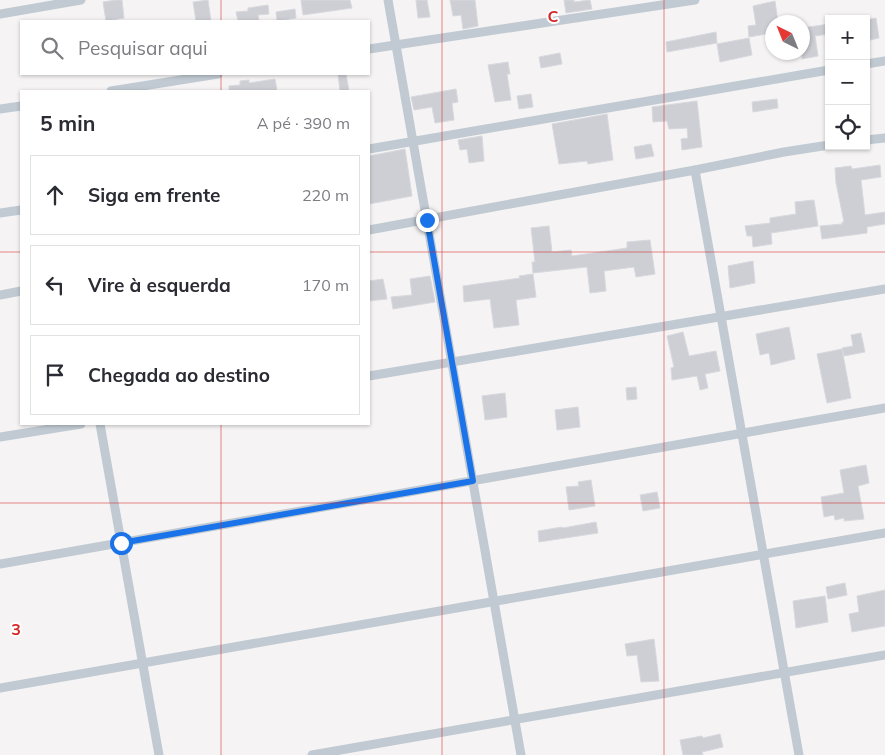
<!DOCTYPE html>
<html lang="pt">
<meta charset="utf-8">
<style>
:root{--surface:#fff;--page:#f7f7f7;--text:#2b2b33;--muted:#7c7c81;--line:#e1e1e2}
body{margin:0;font-family:Mulish,sans-serif;background:var(--page);color:var(--text)}
.controls{position:absolute;right:15px;top:15px;display:grid;overflow:hidden;border-radius:0px;box-shadow:0 1px 4px #0004}
.controls button{width:45px;height:45px;display:grid;place-items:center;padding:0;border:0;border-bottom:1px solid var(--line);background:var(--surface);color:var(--text);font:25px sans-serif}
.compass{position:absolute;left:765px;top:15px;width:45px;height:45px;border-radius:50%;background:var(--surface);box-shadow:0 1px 4px #0004;rotate:317deg}
.stop{position:absolute;width:15px;height:15px;margin:-11px;border:4px solid #1a73e8;border-radius:50%;background:#fff}
.stop.end{background:#1a73e8;border-color:#fff;box-shadow:0 1px 5px #0008}
.list{margin:0;padding:0;list-style:none}
h2{display:flex;justify-content:space-between;align-items:center;height:65px;margin:0;padding:0 20px;font-size:21px}
h2 small{font-size:16px;font-weight:400;color:var(--muted)}
.list li{display:grid;grid-template-columns:32px 1fr auto;gap:15px;align-items:center;box-sizing:border-box;height:80px;margin:0 10px 10px;padding:0 10px;border:1px solid var(--line);border-radius:0px}
.list b{display:block;font-size:19px;white-space:nowrap}
.list em{font-size:16px;font-style:normal;color:var(--muted)}
.icon{flex:none;width:28px;height:28px;fill:none;stroke:currentColor;stroke-width:2;stroke-linecap:round;stroke-linejoin:round}
.map{position:relative;flex:none;width:885px;height:755px;overflow:hidden}
.search{position:absolute;background:var(--surface);box-shadow:0 1px 4px #0004;left:20px;top:20px;width:350px;height:55px;display:flex;align-items:center;gap:12px;box-sizing:border-box;padding:0 18px;border-radius:0px;color:var(--muted);font-size:19px}
.panel{position:absolute;background:var(--surface);box-shadow:0 1px 4px #0004;left:20px;top:90px;width:350px;height:335px;border-radius:0px}
.map>svg:first-child{display:block}
.building{fill:#cdcfd5;stroke:#d7d9de}
.lines{fill:none;stroke-linecap:round;stroke-linejoin:round}
.minor{stroke:#c1cad2;stroke-width:9}
.route{stroke:#1a73e8;stroke-width:6}
.grid{fill:none;stroke:#d62828;stroke-width:1;stroke-opacity:0.55}
.grid-label{font-size:16px;text-anchor:middle;font-weight:bold;fill:#d62828;stroke:#fff;stroke-width:4;stroke-linejoin:round;paint-order:stroke}
</style>
<div class="map">
<svg width="885" height="755" viewBox="0 0 885 755">
<rect width="100%" height="100%" fill="#f5f3f3"/>
<g class="building">
<polygon points="116,0 122,0 124,18 106,21 103,2"/>
<polygon points="208,0 211,21 196,21 193,2"/>
<polygon points="301,0 350,0 352,8 303,15"/>
<polygon points="416,0 427,0 430,17 418,18"/>
<polygon points="450,0 475,0 478,26 463,29 461,15 453,16"/>
<polygon points="564,0 574,0 574,2 590,0 592,9 566,13"/>
<polygon points="775,1 778,22 772,22 772,33 749,37 748,26 756,25 753,6"/>
<polygon points="268,5 269,14 258,15 259,21 238,21 236,12 248,11 248,8"/>
<polygon points="295,9 296,18 277,21 276,12"/>
<polygon points="876,18 879,38 870,40 868,28 866,28 866,20"/>
<polygon points="829,24 829,34 815,36 818,56 802,59 802,28"/>
<polygon points="716,32 717,43 667,52 666,42"/>
<polygon points="749,38 752,55 720,62 717,44"/>
<polygon points="560,53 562,64 541,68 539,57"/>
<polygon points="508,62 510,74 507,74 511,100 495,102 488,65"/>
<polygon points="338,74 346,74 349,91 340,91"/>
<polygon points="275,79 277,91 229,91 229,86 240,85 240,81 249,80 249,83"/>
<polygon points="456,89 458,102 452,103 454,120 435,123 432,107 414,110 411,97"/>
<polygon points="531,94 533,107 519,109 517,96"/>
<polygon points="777,99 778,108 753,112 752,102"/>
<polygon points="697,101 702,147 682,150 681,139 688,138 687,128 669,129 667,121 653,122 652,107"/>
<polygon points="607,114 613,160 588,164 587,161 559,164 552,124"/>
<polygon points="482,136 484,161 469,163 467,149 460,150 458,140"/>
<polygon points="651,144 654,156 636,159 634,147"/>
<polygon points="405,149 412,196 369,204 369,156"/>
<polygon points="880,165 881,177 861,180 865,215 885,212 885,224 867,227 867,233 822,239 820,226 842,224 842,222 844,222 836,183 835,168 851,166 852,169"/>
<polygon points="814,200 818,226 771,233 772,244 753,247 752,236 747,236 745,226 770,223 770,218 796,214 795,202"/>
<polygon points="549,226 552,252 571,250 572,256 627,248 627,242 650,240 655,274 636,277 634,267 604,271 606,291 590,293 587,267 533,273 532,262 535,262 531,228"/>
<polygon points="753,261 755,283 730,288 728,266"/>
<polygon points="533,274 536,297 516,300 519,325 494,328 490,299 464,302 463,286 520,278 519,276"/>
<polygon points="430,276 435,302 393,309 391,297 412,295 410,279"/>
<polygon points="383,279 387,299 369,301 369,292 370,292 369,281"/>
<polygon points="789,327 795,359 771,365 769,353 760,355 756,334"/>
<polygon points="683,332 689,356 716,351 720,371 705,374 708,388 700,390 697,376 672,380 671,368 674,367 667,336"/>
<polygon points="861,333 865,352 844,356 842,348 853,346 851,335"/>
<polygon points="842,349 851,398 827,403 817,354"/>
<polygon points="636,387 637,399 627,400 626,388"/>
<polygon points="505,393 507,417 485,420 482,396"/>
<polygon points="578,407 580,427 557,430 555,410"/>
<polygon points="866,465 869,483 858,486 864,519 844,521 844,518 835,520 834,515 824,517 821,497 844,493 840,470"/>
<polygon points="591,480 595,506 569,510 566,487 579,486 578,482"/>
<polygon points="657,492 660,508 643,511 640,495"/>
<polygon points="596,522 598,533 539,542 538,531 562,527 563,528"/>
<polygon points="845,583 847,595 828,599 826,587"/>
<polygon points="885,590 885,626 852,632 849,614 859,612 857,596"/>
<polygon points="825,596 828,622 796,628 793,601"/>
<polygon points="654,639 659,681 641,682 637,655 627,656 625,644"/>
<polygon points="720,734 723,747 702,752 703,755 683,755 680,740 702,736 703,738"/>
</g>
<g class="lines">
<g class="minor">
<polyline points="388,0 521,755"/>
<polyline points="0,14 81,0"/>
<polyline points="369,49 695,0"/>
<polyline points="866,64 885,61"/>
<polyline points="111,91 218,74"/>
<polyline points="0,109 21,106"/>
<polyline points="866,140 885,138"/>
<polyline points="369,149 829,70"/>
<polyline points="695,170 799,755"/>
<polyline points="0,213 21,210"/>
<polyline points="369,230 695,170 784,152 829,145"/>
<polyline points="0,295 21,291"/>
<polyline points="369,376 885,289"/>
<polyline points="100,424 159,755"/>
<polyline points="0,437 81,424"/>
<polyline points="0,564 885,408"/>
<polyline points="0,688 885,533"/>
<polyline points="312,755 885,655"/>
</g>
</g>
<g class="lines">
<polyline class="route" points="121,543 473,481 427,220"/>
</g>
<path class="grid" d="M 221,0 L 221,21M 442,0 L 442,755M 664,0 L 664,755M 221,74 L 221,91M 0,252 L 21,252M 369,252 L 885,252M 221,424 L 221,755M 0,503 L 885,503"/>
<g class="grid-label">
<text x="553" y="22">C</text>
<text x="16" y="635">3</text>
</g>
</svg>
<div class="controls">
<button>+</button>
<button>−</button>
<button><svg class="icon" aria-label="locate" viewBox="0 0 24 24"><circle cx="12" cy="12" r="6"/><path d="M12 2v4M12 18v4M2 12h4M18 12h4"/></svg></button>
</div>
<svg class="compass" viewBox="-18 -18 36 36"><path d="M0-13l5 13h-10z" fill="#e53935"/><path d="M0 13l5-13h-10z" fill="#7c7c81"/></svg>
<div class="stop" style="left:121px;top:543px"></div>
<div class="stop end" style="left:427px;top:220px"></div>
<div class="search"><svg class="icon" aria-label="search" viewBox="0 0 24 24"><circle cx="10" cy="10" r="6"/><path d="M15 15l6 6"/></svg>Pesquisar aqui</div>
<section class="panel">
<h2>5 min<small>A pé · 390 m</small></h2>
<ul class="list">
<li><svg class="icon" aria-label="ahead" viewBox="0 0 24 24"><path d="M12 20V5M6 11l6-6 6 6"/></svg><div><b>Siga em frente</b></div><em>220 m</em></li>
<li><svg class="icon" aria-label="left" viewBox="0 0 24 24"><path d="M17 20v-9H6M10 6l-5 5 5 5"/></svg><div><b>Vire à esquerda</b></div><em>170 m</em></li>
<li><svg class="icon" aria-label="arrive" viewBox="0 0 24 24"><path d="M6 21V4h12l-3 4 3 4H6"/></svg><div><b>Chegada ao destino</b></div></li>
</ul>
</section>
</div>
